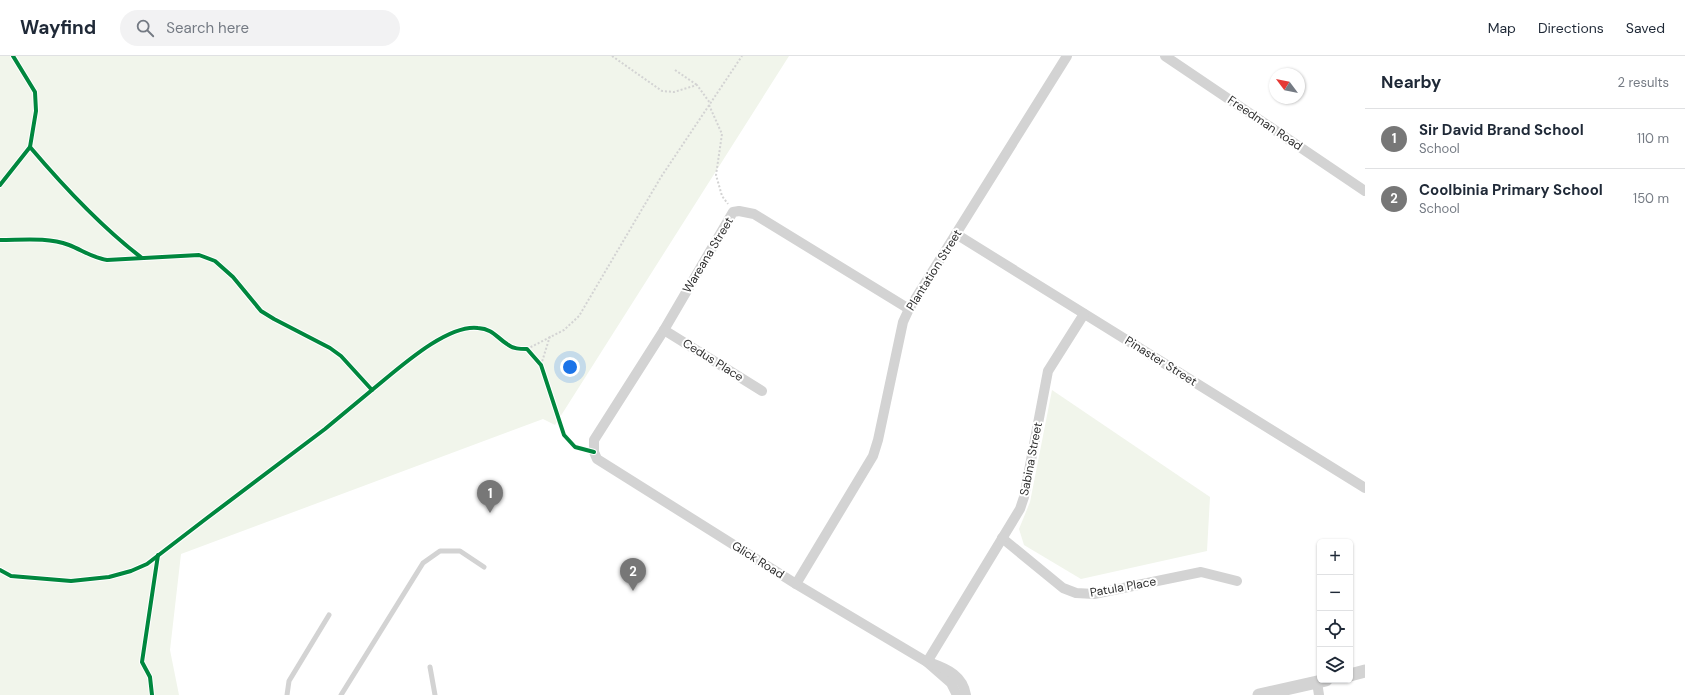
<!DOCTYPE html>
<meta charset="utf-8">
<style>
:root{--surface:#fff;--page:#f2f2f3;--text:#1f2937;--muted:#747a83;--line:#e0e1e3;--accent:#777}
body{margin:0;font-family:"DM Sans",sans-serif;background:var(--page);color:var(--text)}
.controls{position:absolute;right:12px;bottom:12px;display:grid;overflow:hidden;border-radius:6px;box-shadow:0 1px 3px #0004}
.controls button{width:36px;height:36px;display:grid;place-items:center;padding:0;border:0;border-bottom:1px solid var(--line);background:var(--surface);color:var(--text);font:20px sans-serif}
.compass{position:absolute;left:1269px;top:12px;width:36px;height:36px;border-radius:50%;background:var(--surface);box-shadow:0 1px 3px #0004;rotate:302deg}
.you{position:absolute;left:570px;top:311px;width:14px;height:14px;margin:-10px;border:3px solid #fff;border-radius:50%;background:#1a73e8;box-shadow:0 0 0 6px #1a73e833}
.badge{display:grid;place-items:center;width:26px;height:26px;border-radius:50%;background:var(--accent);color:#fff;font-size:13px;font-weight:700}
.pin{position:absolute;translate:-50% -33px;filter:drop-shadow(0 1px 2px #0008)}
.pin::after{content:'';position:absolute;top:21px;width:14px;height:12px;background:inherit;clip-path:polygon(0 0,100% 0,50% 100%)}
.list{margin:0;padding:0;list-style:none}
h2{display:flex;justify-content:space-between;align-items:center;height:52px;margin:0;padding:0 16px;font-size:17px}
h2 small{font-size:13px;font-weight:400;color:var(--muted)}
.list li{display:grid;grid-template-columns:26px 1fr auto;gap:12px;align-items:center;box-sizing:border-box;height:60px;padding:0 16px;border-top:1px solid var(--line)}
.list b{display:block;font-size:15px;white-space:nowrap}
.list p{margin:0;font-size:13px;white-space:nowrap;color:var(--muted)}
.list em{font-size:13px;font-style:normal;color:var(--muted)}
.icon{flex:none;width:22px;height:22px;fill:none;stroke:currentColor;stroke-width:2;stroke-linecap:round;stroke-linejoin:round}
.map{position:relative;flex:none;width:1365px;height:639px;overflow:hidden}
header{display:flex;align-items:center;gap:24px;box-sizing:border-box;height:56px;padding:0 20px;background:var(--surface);border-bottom:1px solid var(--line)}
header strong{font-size:19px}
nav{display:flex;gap:22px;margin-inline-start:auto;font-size:14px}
.search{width:280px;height:36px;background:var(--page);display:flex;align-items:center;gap:10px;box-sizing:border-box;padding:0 14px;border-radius:22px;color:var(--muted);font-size:15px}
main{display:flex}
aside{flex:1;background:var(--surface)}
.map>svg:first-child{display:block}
.green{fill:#f1f5eb}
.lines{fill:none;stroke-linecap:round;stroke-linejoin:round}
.path{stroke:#d3d3d3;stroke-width:2;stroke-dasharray:2 2;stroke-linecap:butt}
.service{stroke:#d3d3d3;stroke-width:5}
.minor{stroke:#d3d3d3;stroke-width:10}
.tertiary{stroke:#d3d3d3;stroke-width:13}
.cycleway-casing{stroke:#fff;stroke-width:6}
.cycleway{stroke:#00873e;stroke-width:4}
.labels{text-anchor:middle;stroke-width:4;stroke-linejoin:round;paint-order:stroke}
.street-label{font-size:12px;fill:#2e2e2e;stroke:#fff}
</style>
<header>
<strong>Wayfind</strong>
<div class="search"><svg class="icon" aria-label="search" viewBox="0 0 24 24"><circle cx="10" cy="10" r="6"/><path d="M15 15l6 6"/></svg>Search here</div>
<nav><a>Map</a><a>Directions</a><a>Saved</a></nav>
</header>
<main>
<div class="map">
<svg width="1365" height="639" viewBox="0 0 1365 639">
<rect width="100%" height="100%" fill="#fff"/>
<g class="green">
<polygon points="0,0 789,0 555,369 543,363 181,498 170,594 179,639 0,639"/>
<polygon points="1052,334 1210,441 1207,495 1081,523 1024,489 1019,473 1030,446"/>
</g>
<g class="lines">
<g class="path">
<polyline points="612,0 662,35 674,36 697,29 710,47"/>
<polyline points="675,14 697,29"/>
<polyline points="709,49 722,78 716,119 722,140 728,148"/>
<polyline points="527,293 564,274 579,260 661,121 742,0"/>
<polyline points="541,309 550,280"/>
</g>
<g class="service">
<polyline points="430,611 435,639"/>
<polyline points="287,639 289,625 329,559"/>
<polyline points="341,639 423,507 440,495 460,495 484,511"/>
</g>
<g class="minor">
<polyline points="1165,0 1365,135"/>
<polyline points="956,178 1365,432"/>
<polyline points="909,253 754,158 739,155 733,156 664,274 594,384 594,396 597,403 796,528 927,606 951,627 957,639"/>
<polyline points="664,274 762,335"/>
<polyline points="1002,482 1063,532 1076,537 1094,538 1201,516 1237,525"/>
<polyline points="796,528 873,400 878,384 903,266 909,253 1067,0"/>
<polyline points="927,606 1020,453 1024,441 1048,315 1084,258"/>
<path d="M 931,607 C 948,613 963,620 966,639"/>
<polyline points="1317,626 1319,639"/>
</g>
<g class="tertiary">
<polyline points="1350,619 1365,615"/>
<polyline points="1259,639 1326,624"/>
</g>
<defs>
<g id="cycleway">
<path d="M 30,91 C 64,131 100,170 142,202"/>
<polyline points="0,129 30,91 36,55 35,36 13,0"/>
<path d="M 0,184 C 23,184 47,181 69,189 C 82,194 93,202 107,204 L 199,199 L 215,205 L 233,221 L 261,255 L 274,263 L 330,292 L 341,300 L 372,334 C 397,314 446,268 478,272 C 493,273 496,281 507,288 C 513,293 520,293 527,293 L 541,309 L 564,379 L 575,391 L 594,396"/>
<polyline points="0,514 11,520 71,525 109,521 131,515 147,508 207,462 325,373 372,334"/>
<polyline points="152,639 150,621 142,606 158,499"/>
</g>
</defs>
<use href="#cycleway" class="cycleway-casing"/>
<use href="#cycleway" class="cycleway"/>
</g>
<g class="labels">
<g class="street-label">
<text transform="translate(1265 67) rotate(34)" y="4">Freedman Road</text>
<text transform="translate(708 199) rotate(-59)" y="4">Wareana Street</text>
<text transform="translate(934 214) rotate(-58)" y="4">Plantation Street</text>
<text transform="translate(713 304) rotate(32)" y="4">Cedus Place</text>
<text transform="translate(1161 305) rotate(32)" y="4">Pinaster Street</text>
<text transform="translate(1031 403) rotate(-79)" y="4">Sabina Street</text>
<text transform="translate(758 504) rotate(32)" y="4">Glick Road</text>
<text transform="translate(1123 531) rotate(-10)" y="4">Patula Place</text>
</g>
</g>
</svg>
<div class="controls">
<button>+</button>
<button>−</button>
<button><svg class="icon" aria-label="locate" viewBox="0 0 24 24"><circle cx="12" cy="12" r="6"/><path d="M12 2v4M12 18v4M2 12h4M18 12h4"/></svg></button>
<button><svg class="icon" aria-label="layers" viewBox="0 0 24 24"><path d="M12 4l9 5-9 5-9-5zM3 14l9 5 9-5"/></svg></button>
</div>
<svg class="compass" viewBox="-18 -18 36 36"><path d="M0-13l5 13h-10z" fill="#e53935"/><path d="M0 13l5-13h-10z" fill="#747a83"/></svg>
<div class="you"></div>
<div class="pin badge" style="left:490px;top:457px">1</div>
<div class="pin badge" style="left:633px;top:535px">2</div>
</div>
<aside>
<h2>Nearby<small>2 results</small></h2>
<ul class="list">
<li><span class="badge">1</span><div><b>Sir David Brand School</b><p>School</p></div><em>110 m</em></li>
<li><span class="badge">2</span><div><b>Coolbinia Primary School</b><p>School</p></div><em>150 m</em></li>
</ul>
</aside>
</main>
